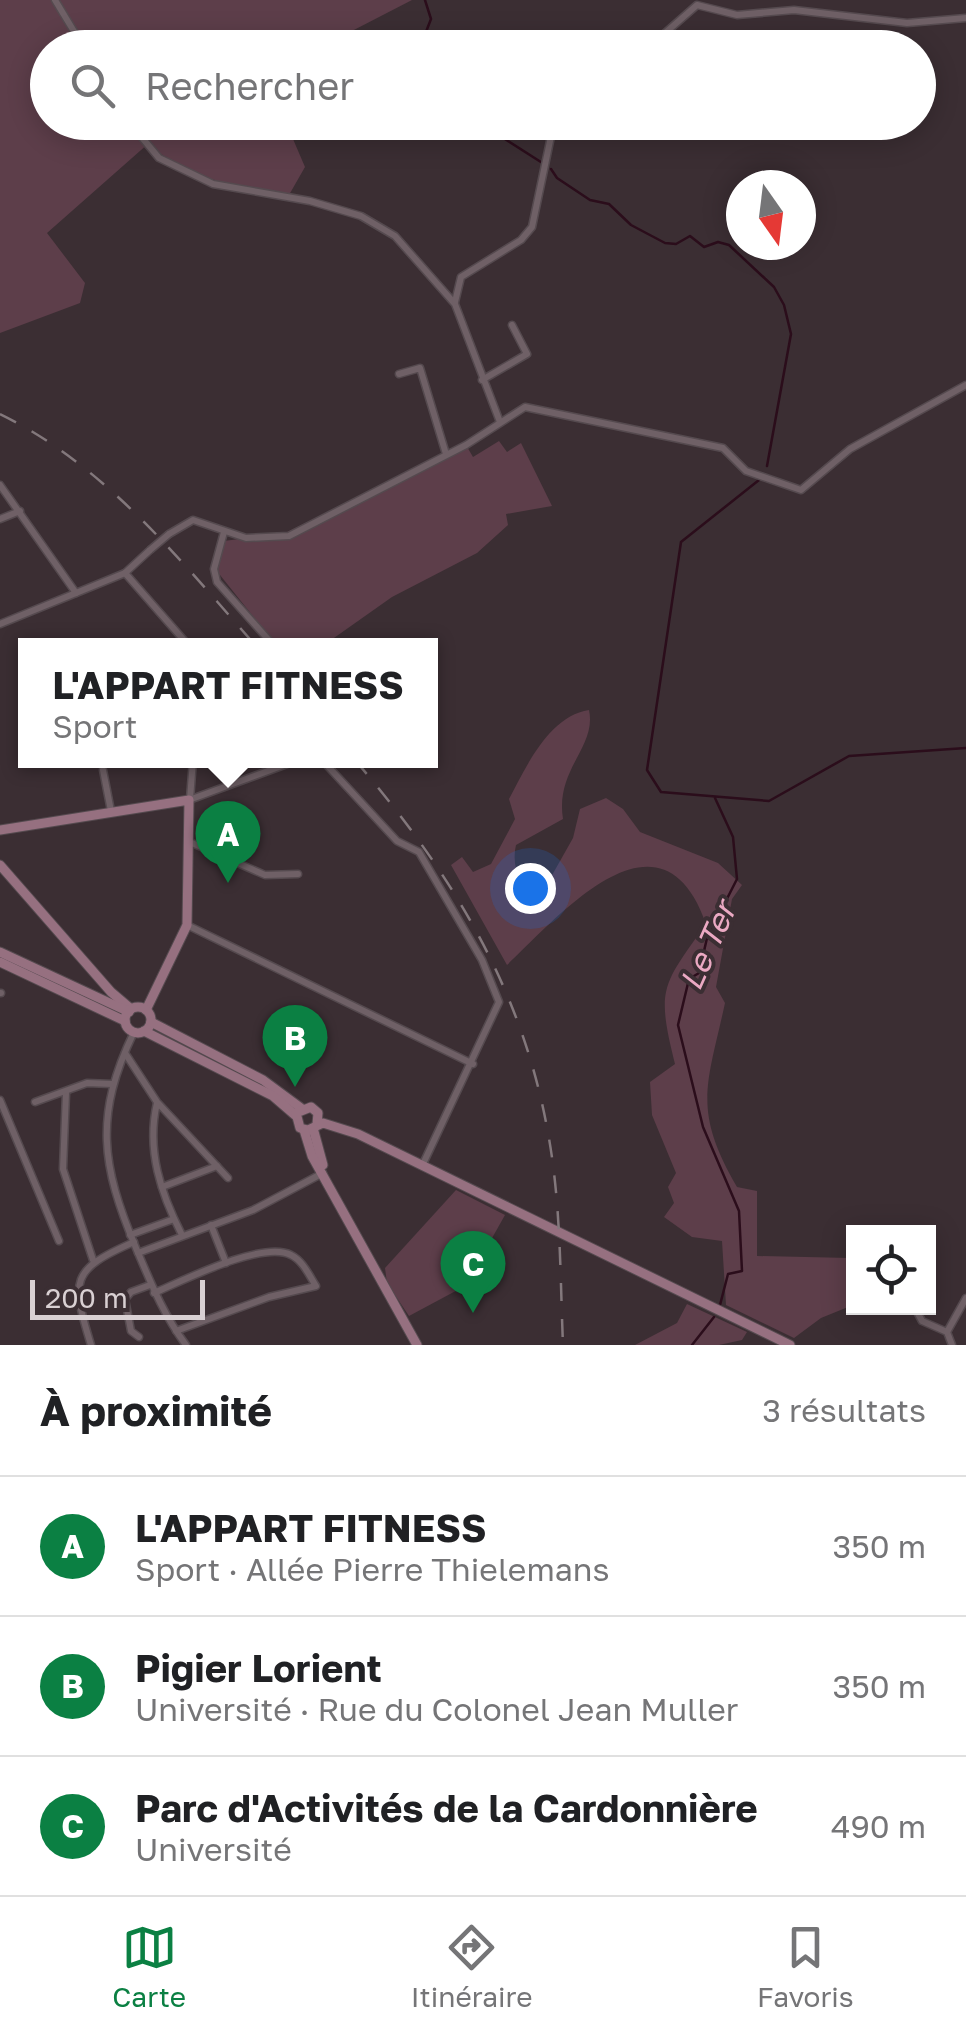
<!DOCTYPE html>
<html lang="fr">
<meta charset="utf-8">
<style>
:root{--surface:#fff;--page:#f6f6f6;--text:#202124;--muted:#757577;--line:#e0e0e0;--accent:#0b8043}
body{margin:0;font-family:"Golos Text",sans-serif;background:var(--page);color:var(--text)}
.controls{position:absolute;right:30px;bottom:30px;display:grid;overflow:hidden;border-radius:0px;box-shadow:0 5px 25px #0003}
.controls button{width:90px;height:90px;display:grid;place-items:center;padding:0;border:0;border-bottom:2px solid var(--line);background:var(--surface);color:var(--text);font:50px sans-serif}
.compass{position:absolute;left:726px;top:170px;width:90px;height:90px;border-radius:50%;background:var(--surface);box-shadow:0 5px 25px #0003;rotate:166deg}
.scale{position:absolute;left:30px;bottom:25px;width:175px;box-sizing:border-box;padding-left:10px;border:5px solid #d9d0d3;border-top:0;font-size:28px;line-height:35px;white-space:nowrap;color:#d9d0d3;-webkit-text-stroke:8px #3b2e33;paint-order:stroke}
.you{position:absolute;left:530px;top:888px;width:35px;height:35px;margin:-25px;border:8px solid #fff;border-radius:50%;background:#1a73e8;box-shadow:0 0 0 15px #1a73e833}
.badge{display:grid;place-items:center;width:65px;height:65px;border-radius:50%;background:var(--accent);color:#fff;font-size:32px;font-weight:700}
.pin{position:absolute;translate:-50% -82px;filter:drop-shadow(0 2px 5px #0008)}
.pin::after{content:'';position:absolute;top:52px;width:35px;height:30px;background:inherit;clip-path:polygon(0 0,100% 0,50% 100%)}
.popup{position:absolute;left:18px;top:638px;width:420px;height:130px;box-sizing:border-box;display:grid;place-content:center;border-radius:0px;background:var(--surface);filter:drop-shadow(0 2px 8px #0005);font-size:32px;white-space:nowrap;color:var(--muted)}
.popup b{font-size:38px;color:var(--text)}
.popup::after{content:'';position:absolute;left:50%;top:100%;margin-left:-20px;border:20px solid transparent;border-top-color:var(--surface)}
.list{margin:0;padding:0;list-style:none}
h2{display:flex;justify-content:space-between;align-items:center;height:130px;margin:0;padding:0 40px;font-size:42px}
h2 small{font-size:32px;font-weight:400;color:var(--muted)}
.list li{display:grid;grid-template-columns:65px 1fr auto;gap:30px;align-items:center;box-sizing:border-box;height:140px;padding:0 40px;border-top:2px solid var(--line)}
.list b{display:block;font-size:38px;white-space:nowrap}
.list p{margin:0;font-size:32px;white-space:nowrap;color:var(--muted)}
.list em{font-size:32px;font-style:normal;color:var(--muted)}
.icon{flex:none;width:55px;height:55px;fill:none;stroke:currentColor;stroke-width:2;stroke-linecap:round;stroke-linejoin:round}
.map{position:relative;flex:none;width:966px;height:1345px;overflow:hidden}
.search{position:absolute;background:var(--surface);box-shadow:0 5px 25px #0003;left:30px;right:30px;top:30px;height:110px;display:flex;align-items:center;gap:25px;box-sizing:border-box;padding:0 35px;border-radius:55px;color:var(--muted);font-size:38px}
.sheet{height:550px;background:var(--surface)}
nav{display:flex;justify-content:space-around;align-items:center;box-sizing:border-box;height:140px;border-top:2px solid var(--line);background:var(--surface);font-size:28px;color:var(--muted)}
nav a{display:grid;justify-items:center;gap:5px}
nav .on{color:var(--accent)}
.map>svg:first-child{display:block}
.green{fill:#5d3e4a}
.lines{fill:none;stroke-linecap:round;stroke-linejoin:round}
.stream{stroke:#2b0d1b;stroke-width:2.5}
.street-casing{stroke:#554a4f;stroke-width:9}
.secondary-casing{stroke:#554a4f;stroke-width:11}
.street{stroke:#6f6066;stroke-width:6}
.secondary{stroke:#967080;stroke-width:9}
.rail{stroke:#83787c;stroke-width:2.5;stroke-dasharray:18 18;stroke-linecap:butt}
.street-bridge-casing{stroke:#554a4f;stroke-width:9;stroke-linecap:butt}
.street-bridge{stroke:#6f6066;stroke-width:6}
.labels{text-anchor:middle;stroke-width:8;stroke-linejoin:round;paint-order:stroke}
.water-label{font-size:32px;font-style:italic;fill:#eba9c3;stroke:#3b2e33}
</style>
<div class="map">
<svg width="966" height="1345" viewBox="0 0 966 1345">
<rect width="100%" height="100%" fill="#3b2e33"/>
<g class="green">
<path d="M 0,0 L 412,0 L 350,32 L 346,47 L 48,48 L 48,122 L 297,123 L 290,132 L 305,167 L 289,195 C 239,186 186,181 149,143 L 47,233 L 85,283 L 80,303 L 0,333 Z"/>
<polygon points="499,441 507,452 521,443 552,506 506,514 508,525 477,553 392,597 324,645 276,645 216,570 224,541 285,533 466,445 473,457"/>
<path d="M 589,710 C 597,747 555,769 563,819 L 516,845 C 511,866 520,888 538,900 L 573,838 L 580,809 L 606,798 L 623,809 L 640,832 L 718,863 L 742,885 L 732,899 L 716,987 L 725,1003 C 707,1086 692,1109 737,1187 L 757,1191 L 757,1256 L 850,1258 L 853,1305 L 821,1318 L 794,1338 L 726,1305 L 722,1241 L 692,1237 L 664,1217 L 674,1203 L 668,1187 L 676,1173 L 652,1115 L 650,1082 L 675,1064 C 656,988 662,986 706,924 C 661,796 559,916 507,965 L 451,865 L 462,857 L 473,872 L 491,864 L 515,819 L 509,799 C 526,767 549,716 589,710 Z"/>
<polygon points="456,1190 505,1215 465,1286 409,1316 387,1283 385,1268"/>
<polygon points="687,1304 747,1332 742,1340 719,1345 635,1345 677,1323"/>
</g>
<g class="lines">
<g class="stream">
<polyline points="425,0 431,19 424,37 427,48"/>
<polyline points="478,122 544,164"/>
<polyline points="551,169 557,178 590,200 609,204 631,225 665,243 676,244 690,236 704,247 718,242 729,245 774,287 784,305 791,334 767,466"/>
<polyline points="759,480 681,542 647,770 661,792 769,801 849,756 966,748"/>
<polyline points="715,798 733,837 737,879 707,938 699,973 689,979 678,1025 703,1127 739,1211 742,1271 728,1274 720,1305"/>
<polyline points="692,1345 714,1317"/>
</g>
<defs>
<g id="street">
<polyline points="55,0 84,48"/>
<polyline points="548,48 563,41 596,48"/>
<polyline points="648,48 697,5 737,15 794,10 907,23 966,18"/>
<polyline points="129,122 159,158 213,184 310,201 361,216 395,236 455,304 500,422"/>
<polyline points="455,302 461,277 521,240 532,227 554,122"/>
<polyline points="399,374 420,368 446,454"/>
<polyline points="482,380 527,354 512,325"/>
<polyline points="0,485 76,593"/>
<polyline points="0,519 20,511"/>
<polyline points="224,532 214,569 217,582 274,646"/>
<polyline points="169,534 193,520 246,538 289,536 466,445 525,407 723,448 746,471 801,490 850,449 966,385"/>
<polyline points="125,573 189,646"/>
<polyline points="0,624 125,573 150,550"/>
<polyline points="322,760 397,841 419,852 482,960 499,1002 422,1166"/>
<polyline points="103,770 111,811"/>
<polyline points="190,799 193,760"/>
<polyline points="189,800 298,760"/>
<polyline points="192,843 265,875 298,874"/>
<polyline points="187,925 473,1064"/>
<polyline points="0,993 1,993"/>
<path d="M 134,1032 C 94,1115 101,1165 136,1248 C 151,1283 163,1314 186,1345"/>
<polyline points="125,1053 157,1102 228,1178"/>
<polyline points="66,1093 63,1169 93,1260"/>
<polyline points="0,1100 59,1241"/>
<polyline points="35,1102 87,1083 112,1084"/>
<path d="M 157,1103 C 146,1150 161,1194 182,1235"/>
<polyline points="162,1187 217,1166"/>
<polyline points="211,1225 226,1263"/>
<polyline points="130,1235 174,1219"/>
<polyline points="138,1253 253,1210 323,1173"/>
<path d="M 154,1293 C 182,1281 263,1240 291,1255 C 303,1261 309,1275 316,1286 L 269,1297 L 176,1331"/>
<polyline points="915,1308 922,1321 947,1332 952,1345"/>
<polyline points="947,1332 966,1298"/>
<polyline points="139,1337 131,1331 125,1299 131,1292 150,1285"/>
<path d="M 91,1345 C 71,1280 70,1270 134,1242"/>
</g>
<g id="secondary">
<polyline points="0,830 189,800 187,925 146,1010"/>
<polyline points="0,865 111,992 131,1009"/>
<polyline points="0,952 129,1012"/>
<polyline points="0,962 125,1021"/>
<circle cx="138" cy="1020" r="13"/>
<polyline points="151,1022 263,1080 301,1108"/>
<polyline points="144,1031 273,1096 295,1115"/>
<polyline points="317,1124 318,1113 311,1107 296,1113 300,1128 308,1130 323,1123 358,1134 790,1345"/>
<polyline points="313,1128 323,1165"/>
<polyline points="304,1130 312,1156 417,1345"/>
</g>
</defs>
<use href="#street" class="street-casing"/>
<use href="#secondary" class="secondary-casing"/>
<use href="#street" class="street"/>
<use href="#secondary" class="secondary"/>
<g class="rail">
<path d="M 0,414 C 106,466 179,559 256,646"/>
<path d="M 355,760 C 450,871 522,987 548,1133 C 561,1203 560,1274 563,1345"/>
</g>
<defs>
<polyline id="street-bridge" points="150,550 169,534"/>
</defs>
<use href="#street-bridge" class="street-bridge-casing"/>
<use href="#street-bridge" class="street-bridge"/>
</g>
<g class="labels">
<g class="water-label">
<text transform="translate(708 946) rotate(-66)" y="11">Le Ter</text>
</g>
</g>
</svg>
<div class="controls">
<button><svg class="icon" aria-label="locate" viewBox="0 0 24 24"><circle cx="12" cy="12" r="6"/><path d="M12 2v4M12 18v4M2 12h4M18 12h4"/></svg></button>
</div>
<svg class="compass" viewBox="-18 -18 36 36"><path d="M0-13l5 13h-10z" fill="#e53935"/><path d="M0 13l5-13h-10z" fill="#757577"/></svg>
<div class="scale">200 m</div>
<div class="you"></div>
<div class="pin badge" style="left:228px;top:883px">A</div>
<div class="popup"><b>L'APPART FITNESS</b>Sport</div>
<div class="pin badge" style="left:295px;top:1087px">B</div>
<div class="pin badge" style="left:473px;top:1313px">C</div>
<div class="search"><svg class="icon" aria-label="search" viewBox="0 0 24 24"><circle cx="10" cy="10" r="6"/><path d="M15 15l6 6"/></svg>Rechercher</div>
</div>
<section class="sheet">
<h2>À proximité<small>3 résultats</small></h2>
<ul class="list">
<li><span class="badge">A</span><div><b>L'APPART FITNESS</b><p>Sport · Allée Pierre Thielemans</p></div><em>350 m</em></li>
<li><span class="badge">B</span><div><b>Pigier Lorient</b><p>Université · Rue du Colonel Jean Muller</p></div><em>350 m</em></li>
<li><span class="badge">C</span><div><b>Parc d'Activités de la Cardonnière</b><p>Université</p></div><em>490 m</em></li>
</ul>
</section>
<nav>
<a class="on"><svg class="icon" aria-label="map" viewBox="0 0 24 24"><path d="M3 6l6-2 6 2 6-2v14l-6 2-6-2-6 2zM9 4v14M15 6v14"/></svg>Carte</a>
<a><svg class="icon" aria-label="directions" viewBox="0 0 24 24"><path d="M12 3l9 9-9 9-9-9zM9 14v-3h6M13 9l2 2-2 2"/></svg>Itinéraire</a>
<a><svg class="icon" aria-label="saved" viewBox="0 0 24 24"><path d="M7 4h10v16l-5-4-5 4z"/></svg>Favoris</a>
</nav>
